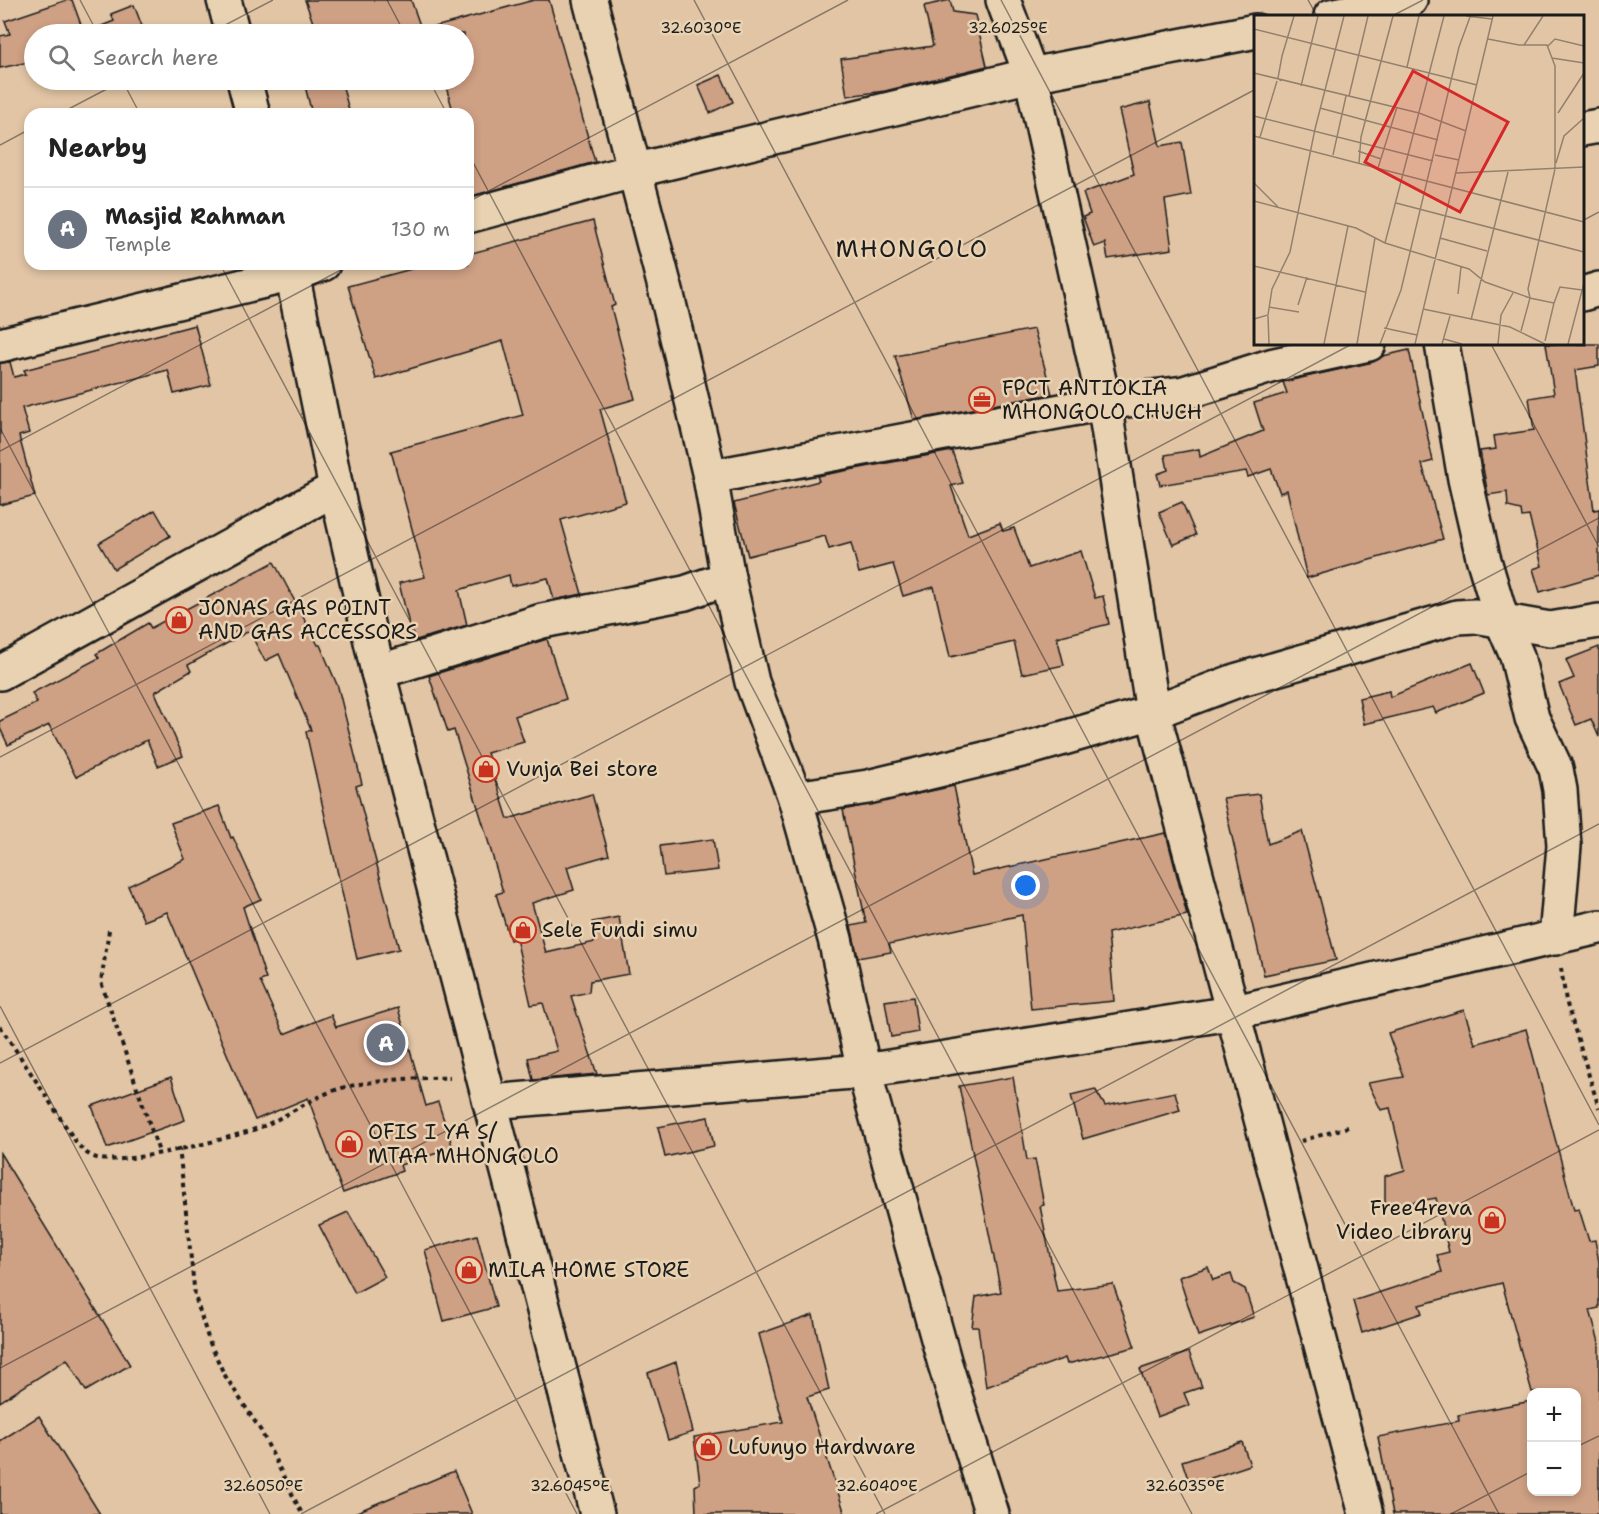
<!DOCTYPE html>
<meta charset="utf-8">
<style>
:root{--surface:#fff;--page:#f6f6f6;--text:#222;--muted:#767676;--line:#e0e0e0;--accent:#0f766e}
body{margin:0;font-family:"Shantell Sans",sans-serif;background:var(--page);color:var(--text)}
.controls{position:absolute;right:18px;bottom:18px;display:grid;overflow:hidden;border-radius:12px;box-shadow:0 3px 9px #0003}
.controls button{width:54px;height:54px;display:grid;place-items:center;padding:0;border:0;border-bottom:2px solid var(--line);background:var(--surface);color:var(--text);font:30px sans-serif}
.you{position:absolute;left:1026px;top:886px;width:21px;height:21px;margin:-15px;border:4px solid #fff;border-radius:50%;background:#1a73e8;box-shadow:0 0 0 9px #1a73e833}
.badge{display:grid;place-items:center;width:39px;height:39px;border-radius:50%;background:var(--accent);color:#fff;font-size:20px;font-weight:700}
.pin{position:absolute;translate:-50% -50%;border:3px solid #fff;box-shadow:0 2px 6px #0006}
.list{margin:0;padding:0;list-style:none}
h2{display:flex;justify-content:space-between;align-items:center;height:78px;margin:0;padding:0 24px;font-size:26px}
h2 small{font-size:20px;font-weight:400;color:var(--muted)}
.list li{display:grid;grid-template-columns:39px 1fr auto;gap:18px;align-items:center;box-sizing:border-box;height:84px;padding:0 24px;border-top:2px solid var(--line)}
.list b{display:block;font-size:22px;white-space:nowrap}
.list p{margin:0;font-size:20px;white-space:nowrap;color:var(--muted)}
.list em{font-size:20px;font-style:normal;color:var(--muted)}
.icon{flex:none;width:33px;height:33px;fill:none;stroke:currentColor;stroke-width:2;stroke-linecap:round;stroke-linejoin:round}
.map{position:relative;flex:none;width:1599px;height:1514px;overflow:hidden}
.search{position:absolute;background:var(--surface);box-shadow:0 3px 9px #0003;left:24px;top:24px;width:450px;height:66px;display:flex;align-items:center;gap:15px;box-sizing:border-box;padding:0 21px;border-radius:33px;color:var(--muted);font-size:22px}
.panel{position:absolute;background:var(--surface);box-shadow:0 3px 9px #0003;left:24px;top:108px;width:450px;height:162px;border-radius:18px}
.map>svg:first-child{display:block}
.building{fill:#cea084;stroke:#1c1c1c;stroke-width:1.5}
.lines{fill:none;stroke-linecap:round;stroke-linejoin:round}
.minor-casing{stroke:#1c1c1c;stroke-width:38}
.path{stroke:#1c1c1c;stroke-width:4;stroke-dasharray:4.5 4.5;stroke-linecap:butt}
.minor{stroke:#e8d2b1;stroke-width:33}
.ticks{fill:none;stroke:#1c1c1c;stroke-width:1.5;stroke-opacity:0.45}
.labels{text-anchor:middle;stroke-width:5;stroke-linejoin:round;paint-order:stroke}
.poi-label{font-size:21px;fill:#1c1c1c;stroke:#e8d2b1;text-anchor:start}
.quarter-label{font-size:24px;letter-spacing:1.5px;fill:#1c1c1c;stroke:#e8d2b1}
.inset-road{fill:none;stroke:#93816e;stroke-width:1.5}
.view{fill:#d62828;fill-opacity:0.15;stroke:#d62828;stroke-width:3}
.inset-edge{fill:none;stroke:#1c1c1c;stroke-width:3}
.ticks-label{font-size:15px;text-anchor:middle;fill:#1c1c1c;stroke:#e8d2b1;stroke-width:5;stroke-linejoin:round;paint-order:stroke}
</style>
<div class="map">
<svg width="1599" height="1514" viewBox="0 0 1599 1514">
<rect width="100%" height="100%" fill="#e2c5a5"/>
<filter id="ink" filterUnits="userSpaceOnUse"><feTurbulence type="fractalNoise" baseFrequency=".0167" numOctaves="2"/><feDisplacementMap in="SourceGraphic" scale="12" xChannelSelector="R" yChannelSelector="G"/><feConvolveMatrix kernelMatrix="1 2 1 2 8 2 1 2 1" color-interpolation-filters="sRGB"/></filter>
<g filter="url(#ink)">
<g class="building">
<polygon points="67,0 72,0 84,33 114,21 111,14 134,5 145,34 34,34 34,61 0,68 0,36 10,34 5,21"/>
<polygon points="305,0 411,0 423,34 317,34"/>
<polygon points="534,0 549,0 595,162 468,197 468,114 454,114 444,80 464,80 464,34 432,34 431,28"/>
<polygon points="950,0 953,12 975,15 987,66 885,91 847,96 841,59 933,46 924,6"/>
<polygon points="721,75 733,102 710,113 698,85"/>
<polygon points="312,80 341,80 350,114 312,114 304,82"/>
<polygon points="1150,102 1160,146 1182,142 1191,195 1165,200 1172,249 1108,259 1105,243 1094,247 1083,217 1090,214 1083,193 1134,174 1119,110"/>
<polygon points="593,221 615,305 611,307 635,399 600,409 626,502 561,520 582,594 554,600 548,578 511,586 509,575 459,590 467,625 413,641 399,583 425,577 391,451 523,415 503,341 376,379 348,286 430,264 468,264 468,254"/>
<polygon points="195,325 211,385 174,394 168,370 22,408 29,433 19,436 35,496 0,505 0,363 10,362 14,377 26,374 24,370"/>
<polygon points="1034,329 1052,394 914,420 895,356"/>
<polygon points="1546,344 1599,344 1599,366 1575,370 1594,510 1599,509 1599,575 1540,592 1533,569 1542,566 1529,516 1522,517 1521,510 1508,507 1507,492 1488,495 1480,451 1496,449 1494,436 1534,430 1529,398 1554,394"/>
<polygon points="1409,350 1433,461 1422,464 1443,539 1307,578 1287,490 1280,493 1271,469 1248,477 1246,471 1160,485 1157,474 1168,470 1165,455 1199,449 1200,457 1263,431 1254,403 1287,393 1283,382 1373,362 1383,356"/>
<polygon points="952,451 963,483 951,486 968,535 1000,523 1003,531 1014,528 1029,568 1081,551 1095,598 1103,596 1109,624 1057,637 1064,665 1022,674 1014,642 950,657 934,587 903,596 893,564 859,573 851,543 829,549 825,536 748,556 734,503 819,481 817,476"/>
<polygon points="1182,502 1196,535 1173,545 1159,512"/>
<polygon points="155,510 170,536 114,569 99,543"/>
<polygon points="274,562 318,645 320,645 338,687 362,784 356,786 399,949 357,959 306,732 311,730 279,654 265,661 249,631 188,665 191,671 155,692 183,756 158,766 147,740 76,777 49,725 8,745 0,728 0,721 37,703 32,693 99,658 96,654 148,623 151,628"/>
<polygon points="547,639 566,699 515,716 524,742 487,753 508,819 592,794 609,855 567,867 574,890 532,903 546,953 595,942 592,922 619,917 629,974 590,981 589,992 571,996 597,1074 533,1080 528,1058 557,1051 543,1003 531,1005 516,938 510,940 496,894 503,892 484,827 454,730 448,732 429,676"/>
<polygon points="1599,647 1599,737 1591,719 1576,725 1559,684 1574,678 1566,660"/>
<polygon points="1472,663 1484,693 1436,713 1433,707 1364,724 1359,698 1389,691 1390,697"/>
<polygon points="954,786 972,875 1166,833 1187,915 1108,933 1114,1001 1031,1009 1022,915 889,944 891,952 858,958 851,926 866,923 843,810"/>
<polygon points="1259,794 1268,844 1302,831 1336,960 1264,975 1223,798"/>
<polygon points="219,806 231,838 233,837 261,899 243,907 266,979 260,981 284,1034 331,1015 336,1027 398,1008 426,1106 438,1102 453,1148 400,1165 402,1171 343,1193 308,1098 255,1120 167,912 144,921 128,886 185,859 171,823"/>
<polygon points="713,839 718,870 664,876 660,846"/>
<polygon points="913,997 918,1032 891,1037 885,1001"/>
<polygon points="1464,1010 1475,1044 1526,1029 1574,1210 1579,1209 1589,1241 1595,1240 1599,1262 1599,1308 1590,1310 1599,1342 1599,1514 1393,1514 1378,1437 1459,1421 1458,1415 1532,1401 1532,1491 1576,1491 1576,1392 1532,1392 1502,1283 1419,1305 1422,1313 1362,1333 1353,1301 1442,1272 1437,1255 1449,1252 1436,1198 1385,1207 1385,1176 1405,1170 1390,1108 1381,1110 1368,1083 1404,1077 1388,1033"/>
<polygon points="171,1077 185,1120 107,1148 92,1106"/>
<polygon points="1013,1077 1027,1160 1035,1159 1044,1205 1040,1206 1057,1291 1113,1284 1135,1347 1067,1364 1065,1358 986,1387 978,1327 972,1327 976,1297 1001,1292 959,1086"/>
<polygon points="1095,1089 1105,1106 1175,1092 1180,1110 1083,1139 1071,1095"/>
<polygon points="708,1117 714,1146 665,1157 658,1127"/>
<polygon points="0,1153 130,1365 86,1391 67,1359 0,1402"/>
<polygon points="348,1212 385,1277 355,1293 319,1225"/>
<polygon points="477,1235 496,1307 444,1321 425,1250"/>
<polygon points="1208,1267 1213,1280 1231,1274 1234,1283 1245,1289 1254,1317 1198,1336 1179,1277"/>
<polygon points="813,1315 829,1390 807,1397 845,1514 696,1514 695,1486 700,1483 694,1437 783,1422 759,1334"/>
<polygon points="1189,1352 1202,1387 1184,1393 1189,1405 1157,1417 1140,1369"/>
<polygon points="676,1362 693,1432 668,1440 648,1373"/>
<polygon points="39,1416 100,1514 0,1514 0,1441"/>
<polygon points="1242,1442 1250,1465 1190,1485 1182,1461"/>
<polygon points="454,1471 472,1514 352,1514"/>
</g>
<g class="lines">
<defs>
<g id="minor">
<polyline points="224,0 233,34"/>
<polyline points="590,0 667,295 710,477 728,578 752,682 795,798 835,939 864,1071 945,1364 992,1514"/>
<polyline points="1003,0 1031,75 1104,403 1153,712 1366,1514"/>
<polyline points="1331,16 1410,0"/>
<polyline points="244,80 253,114"/>
<polyline points="1582,129 1599,126"/>
<polyline points="468,216 633,171 1031,75 1256,31"/>
<polyline points="290,264 336,488 378,672 597,1514"/>
<polyline points="1582,294 1599,289"/>
<polyline points="1442,344 1465,479 1483,557 1502,621 1517,656 1532,718 1556,769 1560,790 1564,846 1556,938"/>
<polyline points="0,345 293,274 323,264"/>
<polyline points="710,477 1104,403 1184,393 1274,365 1369,344"/>
<polyline points="378,672 542,621 685,593 728,578"/>
<polyline points="0,673 336,488"/>
<polyline points="795,798 868,787 1026,749 1153,712 1238,680 1457,617 1475,616 1550,629 1599,621"/>
<polyline points="490,1102 864,1071 1231,1013 1599,927"/>
</g>
</defs>
<use href="#minor" class="minor-casing"/>
<g class="path">
<polyline points="109,930 101,982 159,1152"/>
<polyline points="1561,968 1566,1001 1599,1108"/>
<path d="M 0,1026 L 78,1145 C 85,1152 90,1157 101,1159 C 129,1164 239,1137 266,1125 C 294,1112 320,1092 350,1086 C 378,1080 421,1077 450,1078"/>
<polyline points="1301,1141 1348,1127"/>
<polyline points="179,1147 195,1296 209,1341 224,1374 261,1431 302,1514"/>
</g>
<use href="#minor" class="minor"/>
</g>
</g>
<path class="ticks" d="M 80,0 L 98,34M 387,0 L 405,34M 694,0 L 1499,1514M 1001,0 L 1599,1125M 1308,0 L 1317,16M 1392,16 L 1423,0M 208,34 L 273,0M 122,80 L 140,114M 429,80 L 447,114M 59,114 L 124,80M 0,145 L 30,129M 468,153 L 1192,1514M 468,202 L 848,0M 1582,221 L 1599,212M 220,264 L 885,1514M 1491,344 L 1599,547M 0,428 L 577,1514M 0,451 L 352,264M 0,757 L 1256,89M 0,1006 L 270,1514M 0,1063 L 1352,344M 0,1368 L 1599,518M 1576,1447 L 1599,1436M 301,1514 L 1599,824M 876,1514 L 1599,1130M 1451,1514 L 1532,1471"/>
<defs>
<symbol id="office-ring" viewBox="-11 -11 22 22"><circle r="9.5" fill="#e8d2b1" stroke="#c8321e" stroke-width="1.5"/><path d="M-6-3h4V-5.5h4V-3h4V5H-6ZM-1-4.5V-3h2v-1.5ZM-6 0V1H6V0Z" fill="#c8321e"/></symbol>
<symbol id="shop-ring" viewBox="-11 -11 22 22"><circle r="9.5" fill="#e8d2b1" stroke="#c8321e" stroke-width="1.5"/><path d="M-5-2.5h2.3a2.7 3.5 0 0 1 5.4 0H5L5.5 6h-11ZM-1.5-2.5h3a1.5 2.3 0 0 0-3 0Z" fill="#c8321e"/></symbol>
</defs>
<g fill-rule="evenodd">
<use href="#office-ring" x="967" y="385" width="30" height="30"/>
<use href="#shop-ring" x="164" y="605" width="30" height="30"/>
<use href="#shop-ring" x="471" y="754" width="30" height="30"/>
<use href="#shop-ring" x="508" y="915" width="30" height="30"/>
<use href="#shop-ring" x="334" y="1129" width="30" height="30"/>
<use href="#shop-ring" x="1477" y="1205" width="30" height="30"/>
<use href="#shop-ring" x="454" y="1255" width="30" height="30"/>
<use href="#shop-ring" x="693" y="1432" width="30" height="30"/>
</g>
<g class="labels">
<g class="poi-label">
<text x="1002" y="395">FPCT ANTIOKIA<tspan x="1002" dy="24">MHONGOLO CHUCH</tspan></text>
<text x="198" y="615">JONAS GAS POINT<tspan x="198" dy="24">AND GAS ACCESSORS</tspan></text>
<text x="506" y="776">Vunja Bei store</text>
<text x="542" y="937">Sele Fundi simu</text>
<text x="368" y="1139">OFIS I YA S/<tspan x="368" dy="24">MTAA MHONGOLO</tspan></text>
<text x="1472" y="1215" text-anchor="end">Free4reva<tspan x="1472" dy="24">Video Library</tspan></text>
<text x="488" y="1277">MILA HOME STORE</text>
<text x="728" y="1454">Lufunyo Hardware</text>
</g>
<g class="quarter-label">
<text x="912" y="257">MHONGOLO</text>
</g>
</g>
<g transform="translate(1254 15)">
<rect width="330" height="330" fill="#e2c5a5"/>
<path class="inset-road" d="M 212,1 L 238,4M 0,14 L 223,70M 234,24 L 265,30 L 293,30 L 301,51 L 301,154 L 274,274 L 276,283 L 300,288 L 291,326M 270,30 L 289,1M 294,31 L 301,24 L 330,31M 298,43 L 330,48M 153,52 L 165,1M 0,58 L 165,98 L 212,116M 27,66 L 24,63 L 28,41 L 40,1M 47,71 L 64,1M 95,81 L 114,1M 66,93 L 184,125M 304,98 L 330,58M 0,101 L 179,146M 0,121 L 330,207M 6,122 L 23,66M 104,136 L 127,144M 79,140 L 92,81M 181,140 L 205,145M 105,148 L 107,122 L 139,1M 302,148 L 310,121 L 330,103M 124,153 L 143,92M 202,158 L 330,152M 0,168 L 24,192M 0,186 L 102,213 L 131,228 L 215,254 L 231,267 L 276,283 L 267,316M 142,188 L 330,237M 186,223 L 233,236M 131,228 L 190,1M 0,251 L 111,277M 204,279 L 207,252M 300,288 L 306,272 L 328,275M 44,290 L 53,262M 15,292 L 45,297M 169,294 L 256,312 L 291,329M 14,301 L 15,329M 0,304 L 14,300 L 18,274 L 36,237 L 61,114 L 90,1M 217,305 L 254,157M 130,313 L 163,320M 190,324 L 208,329M 70,329 L 94,211M 103,329 L 121,223M 126,329 L 147,275 L 205,32 L 216,2M 161,329 L 239,1M 188,329 L 196,301M 244,329 L 247,300 L 259,278M 314,329 L 330,268"/>
<path class="view" d="M 159,56 L 254,107 L 206,197 L 111,147 Z"/>
<rect width="330" height="330" class="inset-edge"/>
</g>
<g class="ticks-label">
<text x="701" y="33">32.6030°E</text>
<text x="1008" y="33">32.6025°E</text>
<text x="263" y="1491">32.6050°E</text>
<text x="570" y="1491">32.6045°E</text>
<text x="877" y="1491">32.6040°E</text>
<text x="1185" y="1491">32.6035°E</text>
</g>
</svg>
<div class="controls">
<button>+</button>
<button>−</button>
</div>
<div class="you"></div>
<div class="pin badge" style="left:386px;top:1043px;background:#6b7280">A</div>
<div class="search"><svg class="icon" aria-label="search" viewBox="0 0 24 24"><circle cx="10" cy="10" r="6"/><path d="M15 15l6 6"/></svg>Search here</div>
<section class="panel">
<h2>Nearby<small></small></h2>
<ul class="list">
<li><span class="badge" style="background:#6b7280">A</span><div><b>Masjid Rahman</b><p>Temple</p></div><em>130 m</em></li>
</ul>
</section>
</div>
